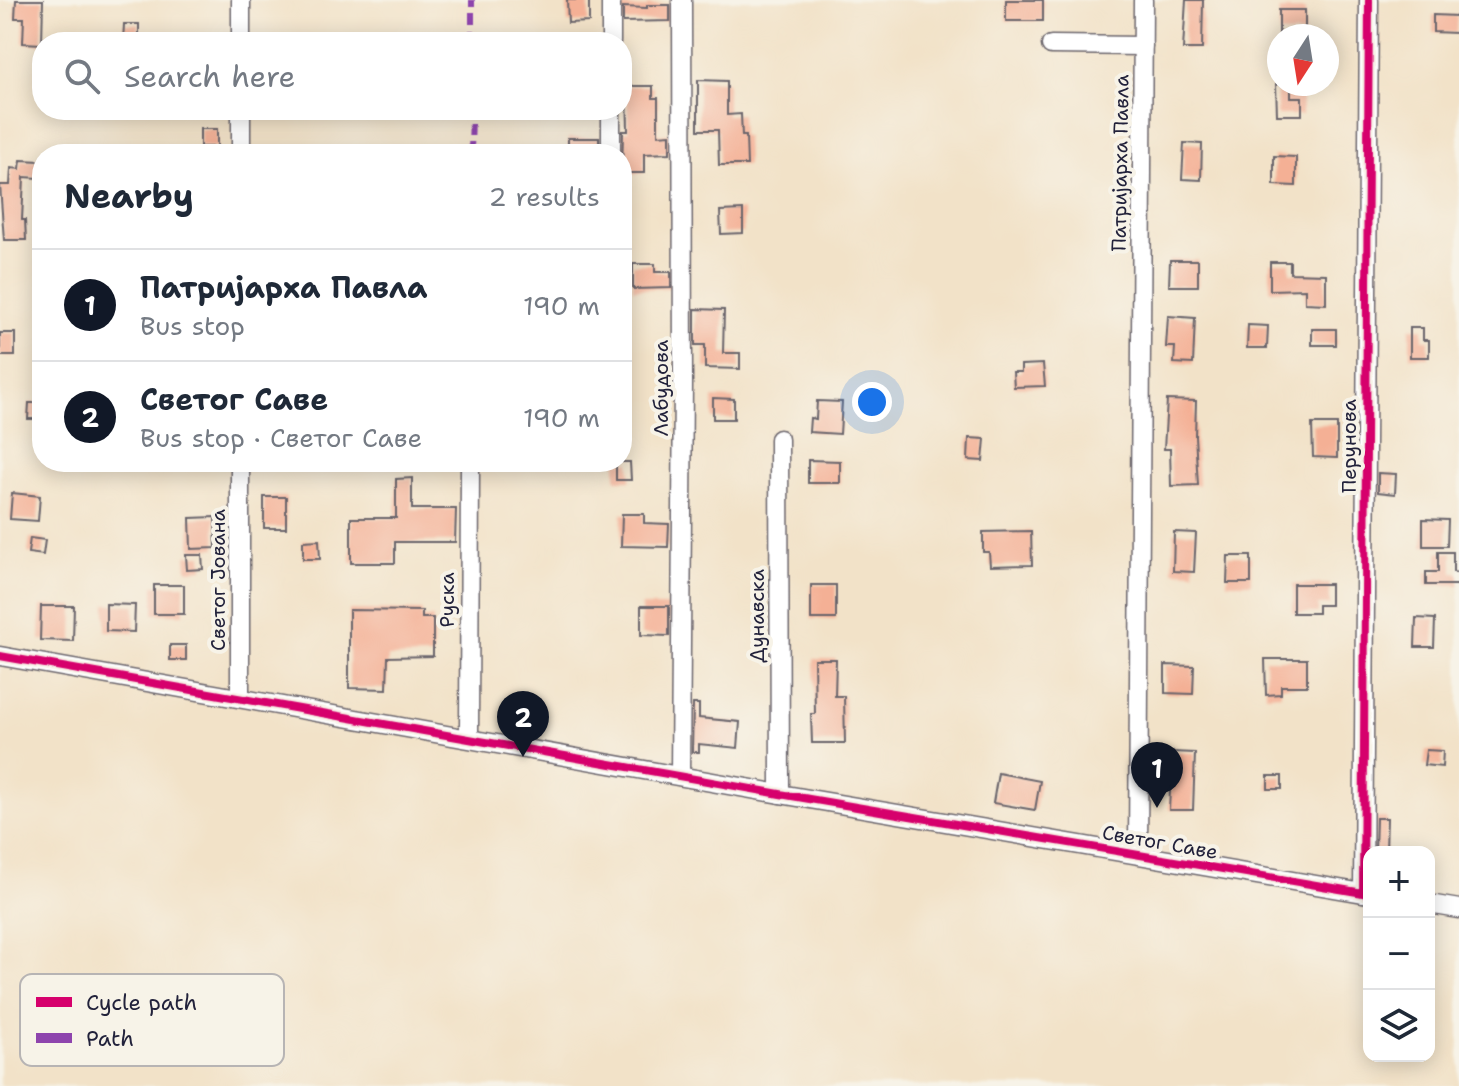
<!DOCTYPE html>
<meta charset="utf-8">
<style>
:root{--surface:#fff;--page:#f2f2f3;--text:#1f2937;--muted:#747a83;--line:#e0e1e3;--accent:#111827}
body{margin:0;font-family:"Shantell Sans",sans-serif;background:var(--page);color:var(--text)}
.controls{position:absolute;right:24px;bottom:24px;display:grid;overflow:hidden;border-radius:16px;box-shadow:0 4px 20px #0003}
.controls button{width:72px;height:72px;display:grid;place-items:center;padding:0;border:0;border-bottom:2px solid var(--line);background:var(--surface);color:var(--text);font:40px sans-serif}
.compass{position:absolute;left:1267px;top:24px;width:72px;height:72px;border-radius:50%;background:var(--surface);box-shadow:0 4px 20px #0003;rotate:192deg}
.you{position:absolute;left:872px;top:402px;width:28px;height:28px;margin:-20px;border:6px solid #fff;border-radius:50%;background:#1a73e8;box-shadow:0 0 0 12px #1a73e833}
.badge{display:grid;place-items:center;width:52px;height:52px;border-radius:50%;background:var(--accent);color:#fff;font-size:26px;font-weight:700}
.pin{position:absolute;translate:-50% -66px;filter:drop-shadow(0 2px 4px #0008)}
.pin::after{content:'';position:absolute;top:42px;width:28px;height:24px;background:inherit;clip-path:polygon(0 0,100% 0,50% 100%)}
.list{margin:0;padding:0;list-style:none}
h2{display:flex;justify-content:space-between;align-items:center;height:104px;margin:0;padding:0 32px;font-size:34px}
h2 small{font-size:26px;font-weight:400;color:var(--muted)}
.list li{display:grid;grid-template-columns:52px 1fr auto;gap:24px;align-items:center;box-sizing:border-box;height:112px;padding:0 32px;border-top:2px solid var(--line)}
.list b{display:block;font-size:30px;white-space:nowrap}
.list p{margin:0;font-size:26px;white-space:nowrap;color:var(--muted)}
.list em{font-size:26px;font-style:normal;color:var(--muted)}
.icon{flex:none;width:44px;height:44px;fill:none;stroke:currentColor;stroke-width:2;stroke-linecap:round;stroke-linejoin:round}
.map{position:relative;flex:none;width:1459px;height:1086px;overflow:hidden}
.search{position:absolute;background:var(--surface);box-shadow:0 4px 20px #0003;left:32px;top:32px;width:600px;height:88px;display:flex;align-items:center;gap:20px;box-sizing:border-box;padding:0 28px;border-radius:32px;color:var(--muted);font-size:30px}
.panel{position:absolute;background:var(--surface);box-shadow:0 4px 20px #0003;left:32px;top:144px;width:600px;height:328px;border-radius:32px}
.map>svg:first-child{display:block}
.building{fill:#f4b095}
.lines{fill:none;stroke-linecap:round;stroke-linejoin:round}
.minor-casing{stroke:#6b656c;stroke-width:21}
.minor{stroke:#fff;stroke-width:18}
.quiet{stroke:#8e44ad;stroke-width:6;stroke-dasharray:12 6;stroke-linecap:butt}
.cycleway-casing{stroke:#f7f3e8;stroke-width:13}
.cycleway{stroke:#d6006c;stroke-width:8}
.labels{text-anchor:middle;stroke-width:8;stroke-linejoin:round;paint-order:stroke}
.street-label{font-size:20px;fill:#22223b;stroke:#f7f3e8}
.key{fill:#f7f3e8;stroke:#b7b4b4;stroke-width:2}
.key-label{font-size:22px;fill:#22223b}
</style>
<div class="map">
<svg width="1459" height="1086" viewBox="0 0 1459 1086">
<rect width="100%" height="100%" fill="#f7f3e8"/>
<filter id="ink" filterUnits="userSpaceOnUse"><feTurbulence type="fractalNoise" baseFrequency=".0125" numOctaves="2"/><feDisplacementMap in="SourceGraphic" scale="16" xChannelSelector="R" yChannelSelector="G"/><feConvolveMatrix kernelMatrix="1 2 1 2 8 2 1 2 1" color-interpolation-filters="sRGB"/></filter>
<filter id="wash" filterUnits="userSpaceOnUse"><feTurbulence type="fractalNoise" baseFrequency=".006" numOctaves="4" result="noise"/><feDisplacementMap in="SourceGraphic" scale="32" xChannelSelector="R" yChannelSelector="G"/><feGaussianBlur stdDeviation="1.8" result="paint"/><feColorMatrix in="noise" values="0 0 0 0 0 0 0 0 0 0 0 0 0 0 0 0 0 1.4 0 .05"/><feComposite in="paint" operator="in"/></filter>
<g filter="url(#wash)">
<rect width="100%" height="100%" fill="#f2e2c8"/>
<g id="blocks">
<g class="building">
<polygon points="16,0 43,0 42,44 23,43 24,18 15,18"/>
<polygon points="567,0 589,0 589,22 568,23"/>
<rect x="1006" y="0" width="37" height="21"/>
<polygon points="1186,0 1203,0 1202,49 1183,49"/>
<polygon points="647,5 670,5 670,21 623,22 623,7 647,8"/>
<rect x="1279" y="10" width="26" height="24"/>
<polygon points="1433,15 1457,16 1456,33 1433,32"/>
<polygon points="124,24 139,24 139,42 123,42"/>
<polygon points="698,80 727,81 727,115 741,114 742,136 746,136 747,165 719,165 718,130 698,130"/>
<polygon points="1276,84 1291,84 1291,97 1302,97 1302,115 1277,115"/>
<polygon points="627,86 653,86 653,98 658,98 658,135 670,134 670,153 644,154 644,173 622,173 623,131 628,131"/>
<rect x="200" y="129" width="17" height="18"/>
<rect x="568" y="138" width="31" height="16"/>
<polygon points="1184,143 1202,144 1201,180 1182,179"/>
<polygon points="1274,156 1296,157 1296,186 1274,185"/>
<polygon points="21,160 40,161 39,178 24,177 22,220 25,220 26,240 4,240 0,185 10,185 11,168 20,169"/>
<polygon points="743,210 743,233 721,234 720,211"/>
<polygon points="1170,260 1198,260 1198,286 1169,286"/>
<polygon points="1270,262 1290,262 1290,273 1326,274 1326,304 1305,303 1305,289 1270,290"/>
<polygon points="633,264 655,264 655,272 671,272 671,288 633,289"/>
<polygon points="695,309 724,310 723,353 740,353 740,369 705,368 705,345 695,345"/>
<polygon points="1168,316 1195,318 1193,364 1174,363 1175,347 1166,347"/>
<polygon points="1248,325 1268,326 1267,348 1247,348"/>
<polygon points="1410,328 1423,328 1423,340 1429,340 1429,357 1410,357"/>
<rect x="1312" y="329" width="24" height="16"/>
<rect x="0" y="333" width="15" height="23"/>
<polygon points="1043,364 1045,386 1014,387 1013,372 1021,372 1021,365"/>
<polygon points="713,398 734,399 734,419 713,419"/>
<polygon points="1167,400 1196,401 1195,436 1198,485 1171,486 1170,449 1164,449"/>
<polygon points="817,401 842,402 840,434 809,432 810,418 816,419"/>
<polygon points="29,403 42,403 42,419 28,419"/>
<polygon points="1312,424 1337,424 1337,458 1313,457"/>
<polygon points="969,438 985,439 983,461 968,460"/>
<polygon points="808,460 840,461 840,483 808,483"/>
<polygon points="616,462 630,462 631,480 616,480"/>
<polygon points="1378,473 1396,474 1395,494 1378,492"/>
<polygon points="412,478 412,509 456,509 455,542 395,542 395,563 351,563 351,518 396,518 396,479"/>
<polygon points="12,493 40,496 38,521 10,519"/>
<rect x="264" y="497" width="22" height="31"/>
<polygon points="622,514 644,514 644,523 669,524 668,547 621,546"/>
<polygon points="215,517 216,548 191,549 190,518"/>
<polygon points="1423,519 1448,520 1447,546 1423,546"/>
<polygon points="1031,531 1032,565 990,566 989,552 983,552 983,532"/>
<polygon points="1174,532 1196,533 1194,572 1173,571"/>
<polygon points="30,538 45,540 43,555 28,553"/>
<polygon points="319,540 320,559 303,559 303,541"/>
<polygon points="1438,552 1453,552 1453,572 1459,573 1459,585 1426,585 1426,572 1438,572"/>
<polygon points="186,555 202,555 203,569 187,570"/>
<polygon points="1228,556 1251,556 1251,583 1227,583"/>
<polygon points="1293,584 1330,584 1330,605 1318,605 1318,613 1293,613"/>
<rect x="154" y="585" width="30" height="29"/>
<rect x="811" y="585" width="25" height="34"/>
<polygon points="106,604 135,605 134,632 106,631"/>
<polygon points="41,606 74,606 73,641 40,640"/>
<polygon points="641,606 669,606 669,636 641,635"/>
<polygon points="349,610 422,611 422,618 433,618 433,656 388,657 387,689 349,688"/>
<polygon points="1416,618 1435,619 1434,647 1415,647"/>
<rect x="170" y="645" width="16" height="15"/>
<polygon points="814,659 836,659 835,696 844,696 845,743 812,743 811,714 815,714"/>
<polygon points="1265,659 1307,659 1307,686 1281,686 1281,694 1266,695"/>
<polygon points="1165,665 1194,666 1193,694 1165,693"/>
<polygon points="693,704 699,704 699,718 740,722 738,748 699,744 699,752 692,752"/>
<polygon points="1426,750 1443,751 1442,767 1424,765"/>
<polygon points="1172,752 1195,753 1193,810 1169,810"/>
<polygon points="998,773 1040,781 1035,810 993,803"/>
<rect x="1268" y="776" width="14" height="13"/>
<polygon points="1376,818 1387,818 1386,852 1375,852"/>
</g>
</g>
</g>
<g filter="url(#ink)">
<use href="#blocks" fill-opacity="0" stroke="#6b656c" stroke-width="2"/>
<g class="lines">
<defs>
<g id="minor">
<polyline points="241,42 241,0"/>
<polyline points="611,42 611,0"/>
<polyline points="1051,45 1143,46"/>
<polyline points="241,154 241,110"/>
<polyline points="611,154 611,110"/>
<polyline points="779,439 780,794"/>
<polyline points="0,656 780,794 1369,894"/>
<polyline points="240,698 240,462"/>
<polyline points="469,738 470,462"/>
<polyline points="680,776 683,381 682,0"/>
<polyline points="1138,854 1143,0"/>
<polyline points="1363,893 1369,0"/>
<polyline points="1429,904 1459,909"/>
</g>
</defs>
<use href="#minor" class="minor-casing"/>
<use href="#minor" class="minor"/>
<g class="quiet">
<polyline points="472,42 472,0"/>
<polyline points="471,154 472,110"/>
</g>
<defs>
<g id="cycleway">
<polyline points="0,656 780,794 1369,894"/>
<polyline points="1363,893 1369,0"/>
</g>
</defs>
<use href="#cycleway" class="cycleway-casing"/>
<use href="#cycleway" class="cycleway"/>
</g>
</g>
<g class="labels">
<g class="street-label">
<text transform="translate(1120 163) rotate(-89)" y="7">Патријарха Павла</text>
<text transform="translate(661 388) rotate(-90)" y="7">Лабудова</text>
<text transform="translate(1349 446) rotate(-90)" y="7">Перунова</text>
<text transform="translate(218 580) rotate(-90)" y="7">Светог Јована</text>
<text transform="translate(447 600) rotate(-90)" y="7">Руска</text>
<text transform="translate(757 616) rotate(-90)" y="7">Дунавска</text>
<text transform="translate(1160 842) rotate(10)" y="7">Светог Саве</text>
</g>
</g>
<rect x="20" y="974" width="264" height="92" rx="12" class="key"/>
<rect x="36" y="997" width="36" height="10" fill="#d6006c"/>
<rect x="36" y="1033" width="36" height="10" fill="#8e44ad"/>
<g class="key-label">
<text x="86" y="1010">Cycle path</text>
<text x="86" y="1046">Path</text>
</g>
</svg>
<div class="controls">
<button>+</button>
<button>−</button>
<button><svg class="icon" aria-label="layers" viewBox="0 0 24 24"><path d="M12 4l9 5-9 5-9-5zM3 14l9 5 9-5"/></svg></button>
</div>
<svg class="compass" viewBox="-18 -18 36 36"><path d="M0-13l5 13h-10z" fill="#e53935"/><path d="M0 13l5-13h-10z" fill="#747a83"/></svg>
<div class="you"></div>
<div class="pin badge" style="left:1157px;top:808px">1</div>
<div class="pin badge" style="left:523px;top:757px">2</div>
<div class="search"><svg class="icon" aria-label="search" viewBox="0 0 24 24"><circle cx="10" cy="10" r="6"/><path d="M15 15l6 6"/></svg>Search here</div>
<section class="panel">
<h2>Nearby<small>2 results</small></h2>
<ul class="list">
<li><span class="badge">1</span><div><b>Патријарха Павла</b><p>Bus stop</p></div><em>190 m</em></li>
<li><span class="badge">2</span><div><b>Светог Саве</b><p>Bus stop · Светог Саве</p></div><em>190 m</em></li>
</ul>
</section>
</div>
